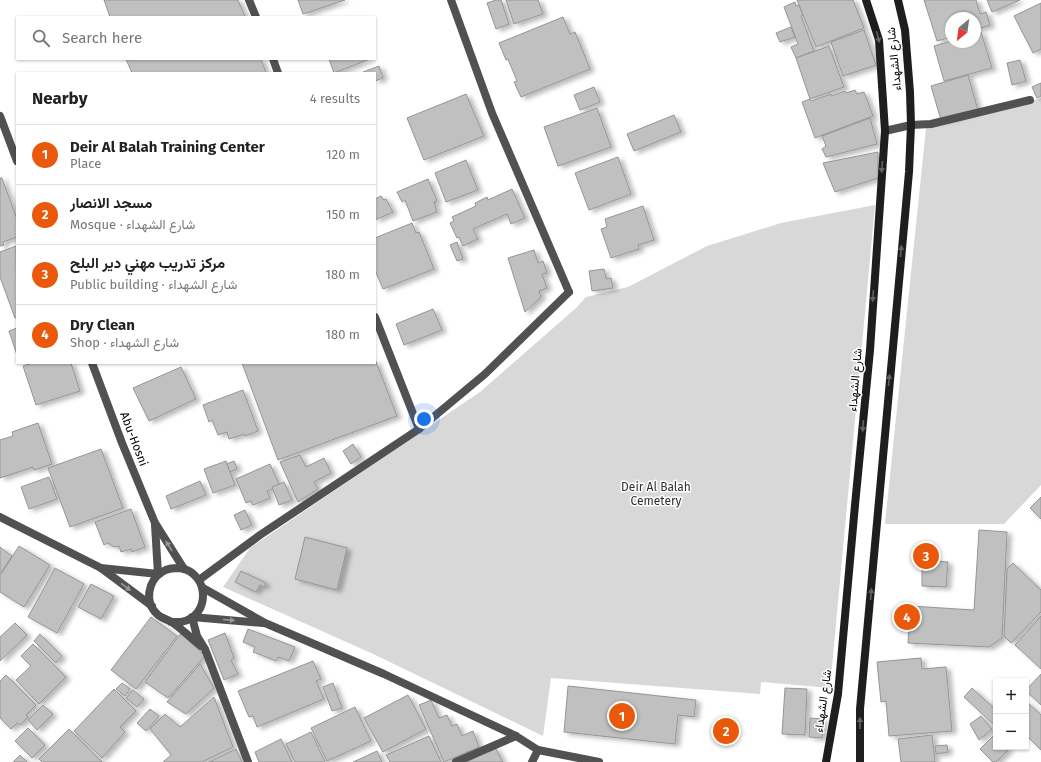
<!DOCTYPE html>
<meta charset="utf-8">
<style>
:root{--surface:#fff;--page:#f6f6f6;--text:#222;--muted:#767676;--line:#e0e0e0;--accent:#ea580c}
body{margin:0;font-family:"Fira Sans",Vazirmatn,sans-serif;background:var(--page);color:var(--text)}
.controls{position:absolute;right:12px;bottom:12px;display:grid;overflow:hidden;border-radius:0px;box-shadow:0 1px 3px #0004}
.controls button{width:36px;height:36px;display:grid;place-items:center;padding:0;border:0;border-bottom:1px solid var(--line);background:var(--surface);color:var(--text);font:20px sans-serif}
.compass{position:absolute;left:945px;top:12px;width:36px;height:36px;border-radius:50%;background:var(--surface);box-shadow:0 1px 3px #0004;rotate:209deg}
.you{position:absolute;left:424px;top:419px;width:14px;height:14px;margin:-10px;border:3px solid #fff;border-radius:50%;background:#1a73e8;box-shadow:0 0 0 6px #1a73e833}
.badge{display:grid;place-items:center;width:26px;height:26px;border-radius:50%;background:var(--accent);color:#fff;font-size:13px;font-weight:700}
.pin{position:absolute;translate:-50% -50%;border:2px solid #fff;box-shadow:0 1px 4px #0006}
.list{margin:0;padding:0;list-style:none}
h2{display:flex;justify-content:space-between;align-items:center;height:52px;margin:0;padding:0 16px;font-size:17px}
h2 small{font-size:13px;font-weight:400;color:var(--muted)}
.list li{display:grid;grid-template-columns:26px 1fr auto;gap:12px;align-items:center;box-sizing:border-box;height:60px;padding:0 16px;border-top:1px solid var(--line)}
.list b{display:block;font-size:15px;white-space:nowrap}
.list p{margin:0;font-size:13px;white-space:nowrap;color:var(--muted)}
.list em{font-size:13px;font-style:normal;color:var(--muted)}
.icon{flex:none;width:22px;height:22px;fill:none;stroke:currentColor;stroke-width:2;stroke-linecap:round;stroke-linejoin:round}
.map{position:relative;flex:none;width:1041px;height:762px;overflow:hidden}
.search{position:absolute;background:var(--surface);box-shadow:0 1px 3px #0004;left:16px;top:16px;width:360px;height:44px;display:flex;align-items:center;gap:10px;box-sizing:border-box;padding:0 14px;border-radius:0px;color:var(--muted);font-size:15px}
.panel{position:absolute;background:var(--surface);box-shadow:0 1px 3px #0004;left:16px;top:72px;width:360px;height:292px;border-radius:0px}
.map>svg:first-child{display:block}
.green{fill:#d8d8d8}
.building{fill:#c0c0c0;stroke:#959595;filter:url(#shadow)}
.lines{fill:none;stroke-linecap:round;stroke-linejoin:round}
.service{stroke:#515151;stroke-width:8}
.minor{stroke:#515151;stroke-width:8}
.tertiary{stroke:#515151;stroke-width:8}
.secondary{stroke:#1e1e1e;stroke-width:8}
.oneway{fill:#626262}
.oneway2{fill:#979797}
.labels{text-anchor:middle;stroke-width:3;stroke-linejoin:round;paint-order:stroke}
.street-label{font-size:12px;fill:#000;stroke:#fff}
.park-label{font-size:12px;fill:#2f2f2f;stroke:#fff}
</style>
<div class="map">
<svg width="1041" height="762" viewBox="0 0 1041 762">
<defs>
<filter id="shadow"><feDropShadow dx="4.5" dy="2.5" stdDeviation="2" flood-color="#0004"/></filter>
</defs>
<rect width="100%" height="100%" fill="#fff"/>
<g class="green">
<polygon points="1041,98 1041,485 1004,524 885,524 926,128 1002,109"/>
<polygon points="875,205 830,688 761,682 760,694 551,678 543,736 371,653 223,587 250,548 480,392 576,308 586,297 628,287 707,246 781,223"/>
</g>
<g class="building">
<polygon points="104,0 238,0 245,17 110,17"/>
<polygon points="298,0 345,0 303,14"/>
<polygon points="496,0 501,0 509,24 496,29 487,3"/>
<polygon points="506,0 538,0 543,14 514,24"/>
<polygon points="797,0 853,0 864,28 816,47"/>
<polygon points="924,0 976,0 980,14 986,12 990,25 975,30 975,18 951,18 951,37 937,41"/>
<polygon points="987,0 1020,0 992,12"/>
<polygon points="795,2 796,6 799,5 803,15 801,16 814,51 796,58 791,47 798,44 784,7"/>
<polygon points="1041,3 1041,49 1033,53 1014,16"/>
<polygon points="563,17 570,34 575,32 590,69 521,97 514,82 517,81 508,59 506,60 499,43"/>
<polygon points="791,27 795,37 780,42 776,33"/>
<polygon points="864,30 876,65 843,76 831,42"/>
<polygon points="981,32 992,68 944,81 934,46 951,41 951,42 975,42 975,34"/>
<polygon points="829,46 844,87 810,99 796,58"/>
<polygon points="126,59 261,59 266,73 132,73"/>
<polygon points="329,59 370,59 334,73"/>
<polygon points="1020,60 1026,81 1012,85 1007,63"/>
<polygon points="379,66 383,78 375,81 375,73 363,73 363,72"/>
<polygon points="968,75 978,110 941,120 931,86"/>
<polygon points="1041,83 1041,96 1037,98 1032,87"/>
<polygon points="594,87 600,102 580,110 574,95"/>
<polygon points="855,90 857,94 864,92 873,116 815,138 802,102 810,99 811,101 831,94 831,96 845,91 846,93"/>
<polygon points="466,94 484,136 424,160 407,118"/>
<polygon points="597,108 611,147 558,166 544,127"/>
<polygon points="674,115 681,132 634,151 627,134"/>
<polygon points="870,118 877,144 826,157 822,149 826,146 822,136"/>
<polygon points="878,152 878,178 835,192 823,163"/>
<polygon points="618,157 631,194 589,210 575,173"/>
<polygon points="466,160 478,190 446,202 435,173"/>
<polygon points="0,178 2,178 17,219 17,237 3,242 4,245 0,246"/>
<polygon points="428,179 437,201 434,202 437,212 413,221 405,200 402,202 397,192"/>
<polygon points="512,189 525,218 511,224 507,214 473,229 478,239 463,246 459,237 457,238 450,223 454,221 452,217 476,206 475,203 487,197 488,200"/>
<polygon points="381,196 384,200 386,199 393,212 375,220 375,199"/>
<polygon points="643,206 654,240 638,245 639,249 611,258 601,229 607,227 605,219"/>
<polygon points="412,223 416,233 419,232 434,269 383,289 375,270 375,238"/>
<polygon points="457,242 463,259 457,261 450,245"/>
<polygon points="16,246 17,317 15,318 0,277 0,252"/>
<polygon points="534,250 538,263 543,261 547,273 542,274 547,288 539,291 541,297 525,312 508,258"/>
<polygon points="604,269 606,279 611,278 613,288 592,291 589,271"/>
<polygon points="433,309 442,330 404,345 396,324"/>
<polygon points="17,328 17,355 9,331"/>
<polygon points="375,359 397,416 278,460 242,363 375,363"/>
<polygon points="32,363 71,363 80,391 36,405 23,366"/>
<polygon points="181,367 196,399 149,421 133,388"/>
<polygon points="243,390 258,431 245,436 244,434 229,439 227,432 218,435 212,420 209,422 203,405"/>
<polygon points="38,423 52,464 34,470 33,467 0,478 0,440 13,436 12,432"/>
<polygon points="353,444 361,457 351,464 343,451"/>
<polygon points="101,449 123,508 70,527 48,468"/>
<polygon points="300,455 306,467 324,458 331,473 314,482 318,489 298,502 280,462"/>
<polygon points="226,461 235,485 213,493 204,469"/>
<polygon points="234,461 237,469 230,472 227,464"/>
<polygon points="270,464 280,486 267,491 270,498 253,505 251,501 246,503 236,479"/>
<polygon points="49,477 57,499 29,509 21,487"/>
<polygon points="200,481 206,495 171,509 166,496"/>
<polygon points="284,482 292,500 279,505 272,487"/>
<polygon points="1041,497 1041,519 1030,508"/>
<polygon points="131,509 145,547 132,552 131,549 121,552 119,546 114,547 108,543 104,545 95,522"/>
<polygon points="245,510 252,525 241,530 234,515"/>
<polygon points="979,530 1007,532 1002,638 989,647 908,643 910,606 974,610"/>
<polygon points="305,537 347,548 337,590 295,579"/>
<polygon points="19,546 50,565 24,607 0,592 0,576"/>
<polygon points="0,547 12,556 0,574"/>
<polygon points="922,560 948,562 946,587 922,586"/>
<polygon points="1013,563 1041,590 1041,612 1011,643 1004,636 1007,569"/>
<polygon points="55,568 84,584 57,633 28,617"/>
<polygon points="241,571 266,583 264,587 260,585 256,592 235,582"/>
<polygon points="91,584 114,596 101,619 78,607"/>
<polygon points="1041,616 1041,669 1015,645"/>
<polygon points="151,617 177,636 136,689 111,670"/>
<polygon points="15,623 27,635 0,661 0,637"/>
<polygon points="248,629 295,647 289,661 278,657 276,661 253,652 255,647 243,642"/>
<polygon points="181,633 205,656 168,698 145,682"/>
<polygon points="225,633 234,658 231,660 238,674 224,680 208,640"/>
<polygon points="40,634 62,656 56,663 34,641"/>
<polygon points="33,644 66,677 39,704 16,680 31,666 21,656"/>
<polygon points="921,658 922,669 946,667 952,731 889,736 886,701 881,702 877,662"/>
<polygon points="313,661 321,679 316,681 324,699 257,727 253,716 249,717 238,691"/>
<polygon points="200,664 214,688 186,714 167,702"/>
<polygon points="1041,674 1041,705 1026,691 1026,690"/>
<polygon points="6,675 36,705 26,715 28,717 20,725 17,723 11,729 0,718 0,681"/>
<polygon points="122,683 130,689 125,696 116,689"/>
<polygon points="333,683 342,708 332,711 323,687"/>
<polygon points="568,686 696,700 694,717 678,715 675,744 564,732"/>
<polygon points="785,688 807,689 805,735 782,734"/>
<polygon points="972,688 996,710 996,720 993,724 964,697"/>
<polygon points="114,689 136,711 120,727 125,732 102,758 74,731"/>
<polygon points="133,690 144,699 137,707 126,698"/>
<polygon points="408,695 426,729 383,752 364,718"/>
<polygon points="214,697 233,747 202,762 163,762 171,755 150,729 165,714 180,727"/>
<polygon points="431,700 439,718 447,715 452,726 457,724 462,736 473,731 479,747 444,762 419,705"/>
<polygon points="1026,701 1041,715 1041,750 1027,736 1026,737"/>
<polygon points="43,705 53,714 37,730 28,720"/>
<polygon points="355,707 371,741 327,761 311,728"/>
<polygon points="150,709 159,716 146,731 137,723"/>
<polygon points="981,716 992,729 979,740 970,724"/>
<polygon points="810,718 823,719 822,738 809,737"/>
<polygon points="28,728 45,745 32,758 15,741"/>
<polygon points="69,729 102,762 42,762 39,759"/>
<polygon points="311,732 325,762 295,762 286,744"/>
<polygon points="932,735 935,762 901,762 898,739"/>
<polygon points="994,735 996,737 996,747 1006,747 1009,749 996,762 993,762 980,749"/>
<polygon points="429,736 441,762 390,762 386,755"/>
<polygon points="281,739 292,762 259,762 255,752"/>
<polygon points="947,745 948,752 936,754 935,746"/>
<polygon points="495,747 503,762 467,762"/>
<polygon points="236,749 242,762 209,762"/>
<polygon points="377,751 382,762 353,762"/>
<polygon points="20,755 27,762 13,762"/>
</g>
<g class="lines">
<g class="service">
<polyline points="885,131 911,125 931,124 1030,100"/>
<polyline points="199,580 260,535 419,429 485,374 569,292"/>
</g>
<g class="minor">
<polyline points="249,0 256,17"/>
<polyline points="451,0 492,113 569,292"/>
<polyline points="273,59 278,73"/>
<polyline points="375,317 419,429"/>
<polyline points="456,762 516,736"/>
<polyline points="532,762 538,750"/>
</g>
<g class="tertiary">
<polyline points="0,116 17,161"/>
<polyline points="92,363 122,443 155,523 184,569"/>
<polyline points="0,517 101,568 152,606"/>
<polyline points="101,568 158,574 155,525"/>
<polyline points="203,588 265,623 384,674 516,736 538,750 599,762"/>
<path d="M 171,622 C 174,622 178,622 181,622 C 211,617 210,573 180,568 C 174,568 168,568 162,572 C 148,581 144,602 157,614 C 162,619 168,619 173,623 C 183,630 192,639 201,646"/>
<polyline points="248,762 205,649 197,636 192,617 263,623"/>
</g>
<g class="secondary">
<polyline points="826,762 838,694 855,505 870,350 885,131 879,40 866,0"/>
<polyline points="860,762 860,709 909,172 911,125 910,92 905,30 898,0"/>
</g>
</g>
<defs><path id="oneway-solid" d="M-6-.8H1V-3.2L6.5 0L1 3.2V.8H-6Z"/></defs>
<g class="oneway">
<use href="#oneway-solid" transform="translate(878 37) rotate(76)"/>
<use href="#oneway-solid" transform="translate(882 167) rotate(94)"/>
<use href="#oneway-solid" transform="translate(901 251) rotate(-85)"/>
<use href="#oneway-solid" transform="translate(873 296) rotate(94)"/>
<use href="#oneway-solid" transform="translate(889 380) rotate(-85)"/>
<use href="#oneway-solid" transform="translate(863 426) rotate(95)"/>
<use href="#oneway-solid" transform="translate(871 594) rotate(-85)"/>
<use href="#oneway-solid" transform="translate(860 723) rotate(-90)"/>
</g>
<g class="oneway2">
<use href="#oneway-solid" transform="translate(169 546) rotate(-122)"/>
<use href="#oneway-solid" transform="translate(126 587) rotate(37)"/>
<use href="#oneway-solid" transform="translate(229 620) rotate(5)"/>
</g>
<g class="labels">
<g class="street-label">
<text transform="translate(894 59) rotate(-96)" y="4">شارع الشهداء</text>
<text transform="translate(855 380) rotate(-85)" y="4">شارع الشهداء</text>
<text transform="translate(134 439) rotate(69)" y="4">Abu-Hosni</text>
<text transform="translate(823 701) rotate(-82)" y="4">شارع الشهداء</text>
</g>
<g class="park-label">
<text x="656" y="491">Deir Al Balah<tspan x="656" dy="14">Cemetery</tspan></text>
</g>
</g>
</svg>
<div class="controls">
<button>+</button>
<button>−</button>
</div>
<svg class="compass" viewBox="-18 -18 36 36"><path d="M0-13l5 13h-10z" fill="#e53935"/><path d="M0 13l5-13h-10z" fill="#767676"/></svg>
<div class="you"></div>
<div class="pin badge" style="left:622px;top:716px">1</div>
<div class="pin badge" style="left:726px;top:731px">2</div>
<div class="pin badge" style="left:926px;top:556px">3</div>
<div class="pin badge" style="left:907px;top:617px">4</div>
<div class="search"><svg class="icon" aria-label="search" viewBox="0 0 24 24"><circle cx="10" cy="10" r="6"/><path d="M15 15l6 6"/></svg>Search here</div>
<section class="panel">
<h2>Nearby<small>4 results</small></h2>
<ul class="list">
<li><span class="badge">1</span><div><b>Deir Al Balah Training Center</b><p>Place</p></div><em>120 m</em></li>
<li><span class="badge">2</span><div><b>مسجد الانصار</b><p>Mosque · شارع الشهداء</p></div><em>150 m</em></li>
<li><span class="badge">3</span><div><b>مركز تدريب مهني دير البلح</b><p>Public building · شارع الشهداء</p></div><em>180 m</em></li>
<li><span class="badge">4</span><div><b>Dry Clean</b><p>Shop · شارع الشهداء</p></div><em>180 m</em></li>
</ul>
</section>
</div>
